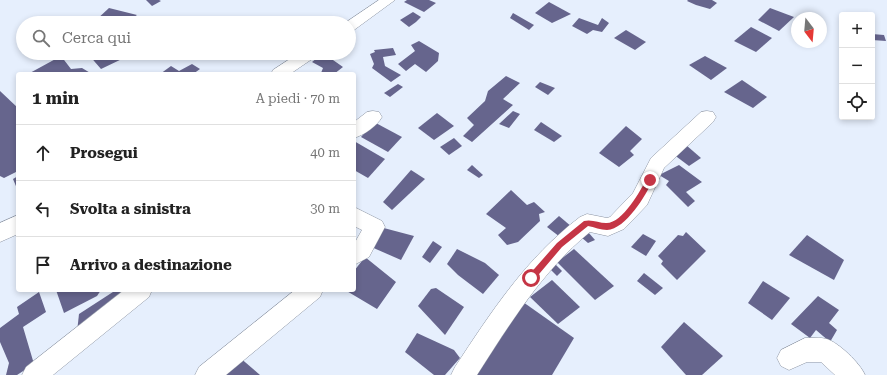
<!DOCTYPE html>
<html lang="it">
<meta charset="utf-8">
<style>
:root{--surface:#fff;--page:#f6f6f6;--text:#222;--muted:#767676;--line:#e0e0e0}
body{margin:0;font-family:"Roboto Serif",serif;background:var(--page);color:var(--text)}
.controls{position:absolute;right:12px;top:12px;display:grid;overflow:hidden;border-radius:4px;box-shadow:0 2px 6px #0003}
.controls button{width:36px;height:36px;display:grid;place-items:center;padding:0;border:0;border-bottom:1px solid var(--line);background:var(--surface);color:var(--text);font:20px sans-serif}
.compass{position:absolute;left:791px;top:12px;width:36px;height:36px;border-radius:50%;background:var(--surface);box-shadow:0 2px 6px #0003;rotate:164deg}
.stop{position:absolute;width:12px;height:12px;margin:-9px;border:3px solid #c53545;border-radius:50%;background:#fff}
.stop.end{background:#c53545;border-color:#fff;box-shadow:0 1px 4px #0008}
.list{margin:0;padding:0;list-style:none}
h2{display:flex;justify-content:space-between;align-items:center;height:52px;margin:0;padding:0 16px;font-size:17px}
h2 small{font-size:13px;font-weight:400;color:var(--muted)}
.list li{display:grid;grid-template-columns:26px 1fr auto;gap:12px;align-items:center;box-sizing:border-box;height:56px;padding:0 16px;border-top:1px solid var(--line)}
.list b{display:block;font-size:15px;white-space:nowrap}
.list em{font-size:13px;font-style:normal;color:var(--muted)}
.icon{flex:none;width:22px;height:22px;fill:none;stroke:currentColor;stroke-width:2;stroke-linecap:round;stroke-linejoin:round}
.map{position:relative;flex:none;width:887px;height:375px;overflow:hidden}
.search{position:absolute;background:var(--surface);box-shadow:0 2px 6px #0003;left:16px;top:16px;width:340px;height:44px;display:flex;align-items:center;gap:10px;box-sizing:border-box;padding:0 14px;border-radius:22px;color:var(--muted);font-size:15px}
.panel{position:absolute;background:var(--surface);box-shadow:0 2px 6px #0003;left:16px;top:72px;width:340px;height:220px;border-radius:4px}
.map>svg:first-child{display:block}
.building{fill:#66658d}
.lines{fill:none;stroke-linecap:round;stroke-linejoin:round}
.street-casing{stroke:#8c94a2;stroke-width:1}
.street{fill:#fff;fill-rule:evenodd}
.route{fill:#c53545}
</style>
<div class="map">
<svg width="887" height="375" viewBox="0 0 887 375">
<rect width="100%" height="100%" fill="#e6effd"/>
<g class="building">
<polygon points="146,0 159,0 161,1 152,6"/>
<polygon points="407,0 429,0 436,3 424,12 404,2"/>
<polygon points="688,0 712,0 717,3 710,9 696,5 687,1"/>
<polygon points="549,2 571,14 552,23 535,13"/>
<polygon points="109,8 137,15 126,23 100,23 95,21"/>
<polygon points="770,8 794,17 779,31 758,20"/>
<polygon points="413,12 421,17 416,22 409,27 400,20"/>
<polygon points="513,13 534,25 529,30 510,18"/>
<polygon points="579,18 598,25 602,18 609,23 602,32 593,30 587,34 572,26"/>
<polygon points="220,19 229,23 212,23"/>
<polygon points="751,27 772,38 756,52 734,41"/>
<polygon points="626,30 646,42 635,50 614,38"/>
<polygon points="872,34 884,35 886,41 872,40"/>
<polygon points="419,41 439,53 438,61 426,72 415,64 406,71 398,64 415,51 411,45"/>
<polygon points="393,48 396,55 383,57 385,66 401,75 391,82 372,68 374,64 370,54 375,52 374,50"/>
<polygon points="101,53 102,55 105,53 119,53 124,58 101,69 88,54"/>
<polygon points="286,53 299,53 289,61 282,56"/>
<polygon points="323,53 343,67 334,74 321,73 323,68 312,62"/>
<polygon points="61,56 71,69 82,68 92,74 28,74"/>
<polygon points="705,56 727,68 711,80 689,65"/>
<polygon points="192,64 200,69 193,74 160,74 171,66 179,71"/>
<polygon points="506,76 520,83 503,99 513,105 472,142 463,136 474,125 467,118 485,101 488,91"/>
<polygon points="742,80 767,97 753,108 724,92"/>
<polygon points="540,82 555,88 548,95 535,87"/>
<polygon points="398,84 403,87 390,97 384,93"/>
<polygon points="0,91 18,108 18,171 4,178 0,176"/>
<polygon points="513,111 520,114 509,128 499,124"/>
<polygon points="437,113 454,126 434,140 418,128"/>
<polygon points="374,122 402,137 388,152 361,137"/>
<polygon points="541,122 562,136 554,142 534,130"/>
<polygon points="626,126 642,139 630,151 634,155 619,167 599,153"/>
<polygon points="454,138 462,146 449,155 440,147"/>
<polygon points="354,141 385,159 368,178 354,170"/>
<polygon points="686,145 701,158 689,166 673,154"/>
<polygon points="472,165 483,175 479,178 467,170"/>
<polygon points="679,165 702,182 686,192 695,201 688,207 666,185 669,181 659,175"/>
<polygon points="411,170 425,179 392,210 383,202"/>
<polygon points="18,176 18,191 13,179"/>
<polygon points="511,190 527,205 534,202 545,212 539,214 540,221 518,242 507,245 498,235 506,228 486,214"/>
<polygon points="559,216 572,227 560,237 547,227"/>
<polygon points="380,227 414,236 401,260 369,246"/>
<polygon points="588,232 595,240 588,243 581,237"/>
<polygon points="686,232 706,251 677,280 661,264 663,261 658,256 678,235 683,236"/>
<polygon points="643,234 656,241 646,256 631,247"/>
<polygon points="807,235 844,260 834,280 789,255"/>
<polygon points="433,241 442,247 430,263 422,257"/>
<polygon points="457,249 485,263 499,275 483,294 458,275 447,264"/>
<polygon points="574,249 614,286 595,300 557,262"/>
<polygon points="365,257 396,282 377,309 345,290 354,290 354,271"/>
<polygon points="554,263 562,271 557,276 549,268"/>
<polygon points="644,273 663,288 655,295 637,281"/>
<polygon points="552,280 580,307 558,324 530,297"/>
<polygon points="763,281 790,298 772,320 748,303"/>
<polygon points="436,288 464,307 445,335 418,306 431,289"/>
<polygon points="56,290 101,290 97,296 64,313"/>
<polygon points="116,290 132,290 77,332 79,314"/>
<polygon points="39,292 46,312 23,327 34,364 17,375 6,375 9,363 0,342 0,328 19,314 17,307"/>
<polygon points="818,296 839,310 829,323 837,330 830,342 816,330 810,338 791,324"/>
<polygon points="523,302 574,338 552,375 471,375"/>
<polygon points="684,322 723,356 702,375 686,375 661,347"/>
<polygon points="417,333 454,350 460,358 445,375 434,375 405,352"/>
<polygon points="238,356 260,375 220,375"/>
</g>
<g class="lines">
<defs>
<g id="street">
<polygon points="379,0 395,0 354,30 349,32 349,23 345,23"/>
<polygon points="299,53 318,53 315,57 290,74 271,74 273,70"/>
<path d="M 373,111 L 379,112 L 382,117 C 377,126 364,135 354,138 L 354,122 L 367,112 Z"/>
<path d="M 707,111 L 713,112 L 716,117 L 713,122 L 664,168 L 647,205 L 624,229 L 608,236 L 590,232 C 542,271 510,324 477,375 L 451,375 L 455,367 C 491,312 527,257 580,217 L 587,214 L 607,218 L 610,217 L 633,193 L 651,158 L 701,112 Z"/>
<polygon points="354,207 382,221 385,227 369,257 354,265 354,244 362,230 354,226"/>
<polygon points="18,215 18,234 0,242 0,223"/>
<polygon points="124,290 152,290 149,297 53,375 22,375 26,367"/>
<polygon points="295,290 323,290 320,297 226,375 195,375 199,367"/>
<path d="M 805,338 C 812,338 820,337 827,339 C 839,343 860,363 865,375 L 835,375 L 821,362 L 807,362 L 789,370 L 781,366 L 777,358 L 781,350 Z"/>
</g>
</defs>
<use href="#street" class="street-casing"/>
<use href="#street" class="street"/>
</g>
<path class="route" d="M 650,177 L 653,180 C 646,195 626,229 607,230 C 601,230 594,227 588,226 L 562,247 L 534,280 L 528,280 L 528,276 L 557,243 L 584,221 C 592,219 599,223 606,223 C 622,224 641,190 647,178 Z"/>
</svg>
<div class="controls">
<button>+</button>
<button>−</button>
<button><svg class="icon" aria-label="locate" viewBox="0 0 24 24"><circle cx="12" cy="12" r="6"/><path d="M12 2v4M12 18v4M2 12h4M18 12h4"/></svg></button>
</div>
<svg class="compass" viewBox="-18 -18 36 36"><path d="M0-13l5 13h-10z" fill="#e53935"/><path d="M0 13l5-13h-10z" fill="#767676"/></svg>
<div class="stop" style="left:531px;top:278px"></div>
<div class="stop end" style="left:650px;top:180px"></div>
<div class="search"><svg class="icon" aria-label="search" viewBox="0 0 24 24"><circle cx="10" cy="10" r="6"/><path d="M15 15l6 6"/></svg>Cerca qui</div>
<section class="panel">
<h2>1 min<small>A piedi · 70 m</small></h2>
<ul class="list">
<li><svg class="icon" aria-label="ahead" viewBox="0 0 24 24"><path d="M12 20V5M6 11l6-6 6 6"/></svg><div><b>Prosegui</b></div><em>40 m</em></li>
<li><svg class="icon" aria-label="left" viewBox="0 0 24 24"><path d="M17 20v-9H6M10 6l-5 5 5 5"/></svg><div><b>Svolta a sinistra</b></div><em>30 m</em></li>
<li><svg class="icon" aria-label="arrive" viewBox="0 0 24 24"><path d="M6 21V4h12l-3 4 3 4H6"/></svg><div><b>Arrivo a destinazione</b></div></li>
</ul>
</section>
</div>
